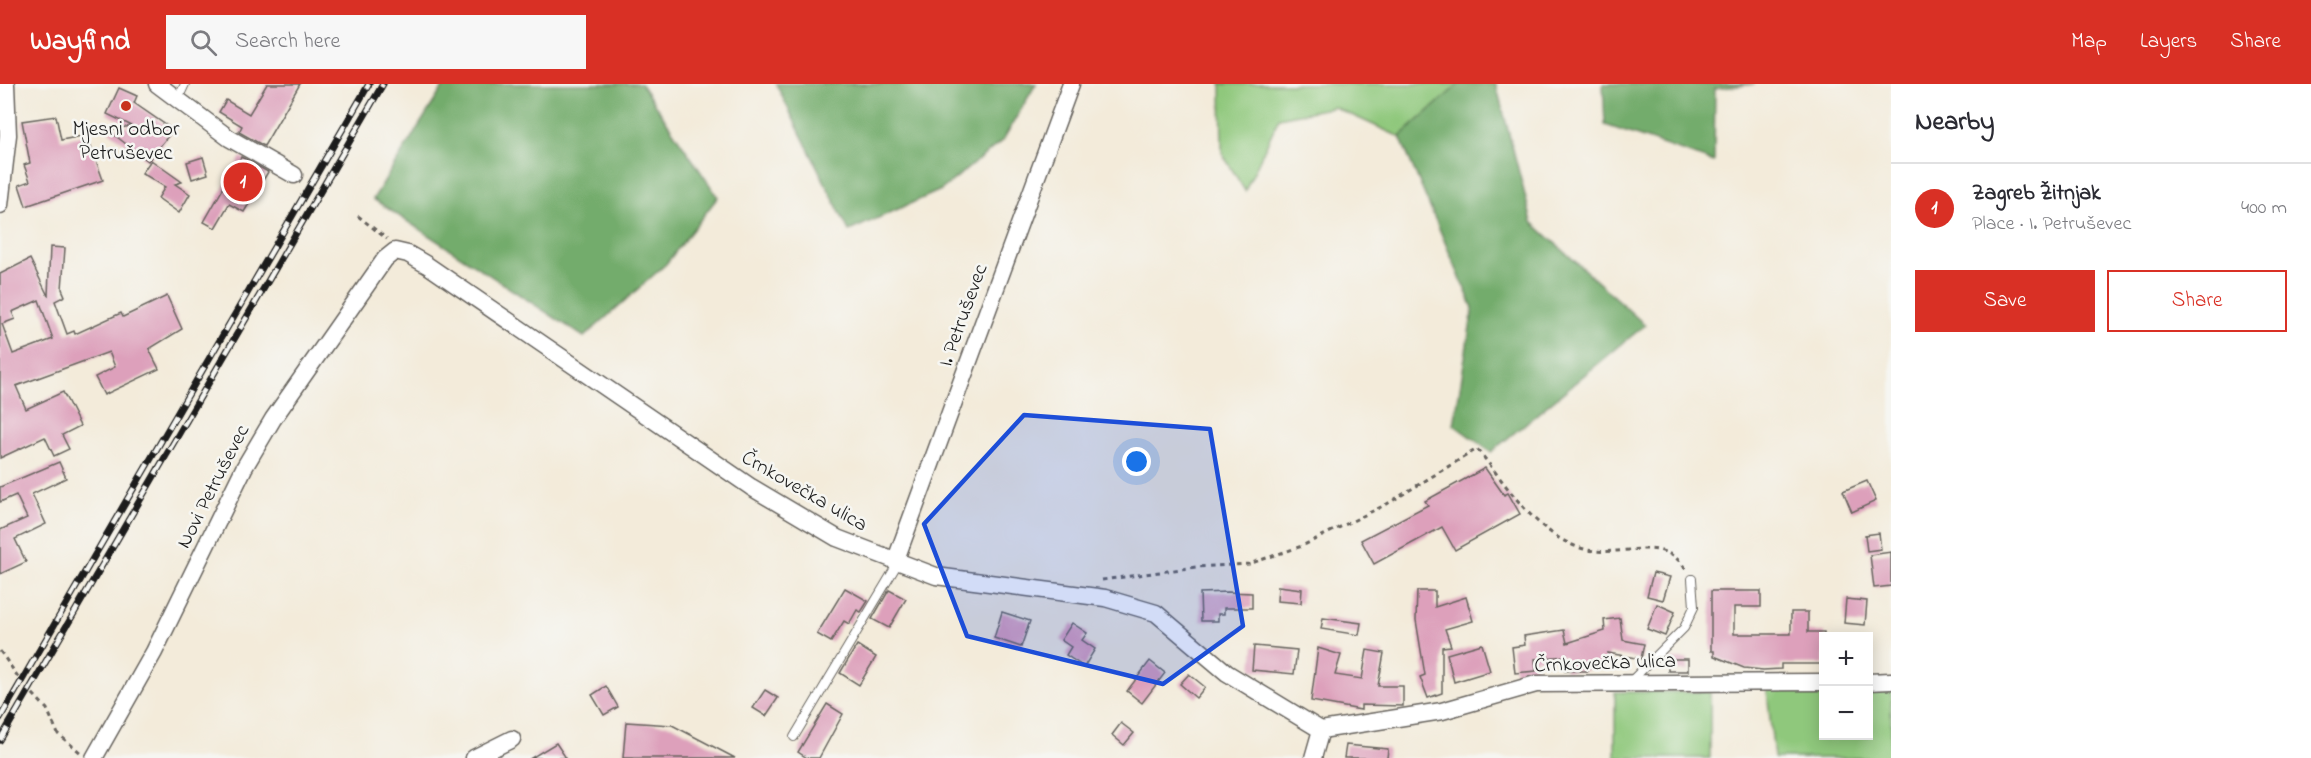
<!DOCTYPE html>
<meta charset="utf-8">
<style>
:root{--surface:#fff;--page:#f7f7f7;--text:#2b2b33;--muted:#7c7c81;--line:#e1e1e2;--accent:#d93025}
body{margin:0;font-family:"Indie Flower",sans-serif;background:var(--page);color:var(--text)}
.controls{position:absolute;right:18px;bottom:18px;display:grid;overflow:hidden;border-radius:0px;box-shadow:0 3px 15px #0003}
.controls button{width:54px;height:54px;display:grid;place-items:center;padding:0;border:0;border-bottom:2px solid var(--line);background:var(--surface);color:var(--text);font:30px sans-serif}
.you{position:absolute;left:1137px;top:378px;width:21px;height:21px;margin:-15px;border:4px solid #fff;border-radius:50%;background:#1a73e8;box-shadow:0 0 0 9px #1a73e833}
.badge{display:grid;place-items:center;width:39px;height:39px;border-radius:50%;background:var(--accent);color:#fff;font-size:20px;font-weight:700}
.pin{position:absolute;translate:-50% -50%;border:3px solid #fff;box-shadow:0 2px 6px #0006}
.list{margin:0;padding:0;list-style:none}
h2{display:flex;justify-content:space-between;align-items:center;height:78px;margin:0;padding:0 24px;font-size:26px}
h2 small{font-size:20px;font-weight:400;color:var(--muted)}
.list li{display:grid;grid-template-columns:39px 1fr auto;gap:18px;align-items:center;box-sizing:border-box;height:90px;padding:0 24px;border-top:2px solid var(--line)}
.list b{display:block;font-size:22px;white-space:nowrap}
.list p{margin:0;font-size:20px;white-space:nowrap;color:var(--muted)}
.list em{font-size:20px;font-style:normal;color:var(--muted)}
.actions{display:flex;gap:12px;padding:18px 24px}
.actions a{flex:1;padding:14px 0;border:2px solid var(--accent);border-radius:0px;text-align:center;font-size:21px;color:var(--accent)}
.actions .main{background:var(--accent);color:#fff}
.icon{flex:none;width:33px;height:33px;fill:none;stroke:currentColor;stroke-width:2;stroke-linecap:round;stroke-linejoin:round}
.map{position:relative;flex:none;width:1891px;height:674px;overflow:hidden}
header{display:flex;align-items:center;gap:36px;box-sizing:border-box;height:84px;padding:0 30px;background:var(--accent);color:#fff}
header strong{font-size:28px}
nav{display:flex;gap:33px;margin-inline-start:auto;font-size:21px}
.search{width:420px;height:54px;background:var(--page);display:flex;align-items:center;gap:15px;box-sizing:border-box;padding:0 21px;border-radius:0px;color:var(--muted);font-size:22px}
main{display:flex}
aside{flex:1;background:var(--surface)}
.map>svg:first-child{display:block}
.green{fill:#8fc87c;stroke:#56724c;stroke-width:1.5}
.forest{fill:#73ac6c;stroke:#486444;stroke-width:1.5}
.building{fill:#dda0bb;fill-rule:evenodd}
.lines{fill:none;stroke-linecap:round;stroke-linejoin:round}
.lane-casing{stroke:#67645e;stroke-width:10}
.street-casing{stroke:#67645e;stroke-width:19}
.path{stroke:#67645e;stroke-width:3;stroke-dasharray:4.5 4.5;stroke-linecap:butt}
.lane{stroke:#fff;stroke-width:8}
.street{stroke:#fff;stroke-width:16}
.rail-casing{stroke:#1c1c1c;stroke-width:7}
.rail{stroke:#f6f6f2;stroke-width:4.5;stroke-dasharray:14;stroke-linecap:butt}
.marked{fill:#1d4ed8;fill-opacity:0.2;stroke:#1d4ed8;stroke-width:4.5;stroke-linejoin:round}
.poi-dot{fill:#c8321e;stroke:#f6f6f2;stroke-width:2}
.labels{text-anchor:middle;stroke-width:5;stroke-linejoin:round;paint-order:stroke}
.poi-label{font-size:21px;fill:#1c1c1c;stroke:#f6f6f2}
.street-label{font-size:21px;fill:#1c1c1c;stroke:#f6f6f2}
</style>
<header>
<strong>Wayfind</strong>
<div class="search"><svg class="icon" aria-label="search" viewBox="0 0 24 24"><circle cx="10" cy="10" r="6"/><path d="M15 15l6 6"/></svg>Search here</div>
<nav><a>Map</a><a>Layers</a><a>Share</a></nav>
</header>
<main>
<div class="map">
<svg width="1891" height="674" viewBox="0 0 1891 674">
<rect width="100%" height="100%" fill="#f6f6f2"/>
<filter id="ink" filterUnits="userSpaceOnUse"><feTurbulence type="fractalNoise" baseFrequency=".0167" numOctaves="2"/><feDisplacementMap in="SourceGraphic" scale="12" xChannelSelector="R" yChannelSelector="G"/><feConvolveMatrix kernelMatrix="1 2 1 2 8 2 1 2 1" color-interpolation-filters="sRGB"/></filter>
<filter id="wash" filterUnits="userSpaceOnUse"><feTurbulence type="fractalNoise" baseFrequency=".008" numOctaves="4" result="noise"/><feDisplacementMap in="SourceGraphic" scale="24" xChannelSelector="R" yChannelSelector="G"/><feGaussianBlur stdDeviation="1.35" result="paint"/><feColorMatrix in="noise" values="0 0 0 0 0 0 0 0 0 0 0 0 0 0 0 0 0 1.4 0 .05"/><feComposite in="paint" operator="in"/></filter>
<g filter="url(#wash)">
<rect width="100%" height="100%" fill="#f3ebda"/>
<g class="green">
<polygon points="1221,0 1459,0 1400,53 1334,23 1279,34 1245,107 1222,69"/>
<polygon points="1891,603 1891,674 1774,674 1767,606 1823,605 1824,652 1868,652 1869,604"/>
<rect x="1615" y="608" width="95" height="66"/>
</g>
<g class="forest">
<polygon points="445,0 641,0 718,113 666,180 584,253 373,115"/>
<polygon points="776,0 1036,0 1003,56 941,106 849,147"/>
<polygon points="1459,0 1496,0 1532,138 1645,241 1491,368 1454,341 1473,224 1400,53"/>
<polygon points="1603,0 1754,0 1715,5 1714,78 1605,41"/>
</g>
<g id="blocks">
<g class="building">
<polygon points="267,0 300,0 264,62 239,48 242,42 219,28 226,16 249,30"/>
<polygon points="119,4 137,12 134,19 173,46 148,77 108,46 132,42 107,30"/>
<polygon points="56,32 61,56 87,51 103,96 26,122 19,101 30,97 24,81 30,79 22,37"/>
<polygon points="203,73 208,90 192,95 187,78"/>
<polygon points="241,73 268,88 244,128 229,120 215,144 204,138"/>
<polygon points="151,76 182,98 175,100 190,110 179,129 158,114 165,103 142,89"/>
<path d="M 50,163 L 65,164 L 62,205 L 65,212 L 55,217 L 67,250 L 74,247 L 75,250 L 121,229 L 123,233 L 167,212 L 182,245 L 149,265 L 159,285 L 104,311 L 95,293 L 115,283 L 109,268 L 16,302 L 26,325 L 63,308 L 80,342 L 62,351 L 69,365 L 54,372 L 45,353 L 0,374 L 0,190 L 30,175 L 48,212 ZM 39,216 L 53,255 L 13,270 L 2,240 L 15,235 L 12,228 Z"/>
<polygon points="59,378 66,394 32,410 46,440 15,455 26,478 0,490 0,446 27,434 16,411 0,418 0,403"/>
<polygon points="1485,384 1504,411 1508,409 1520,430 1455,466 1442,443 1374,480 1361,456 1428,421 1425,417"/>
<polygon points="1867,397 1876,417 1852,428 1843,407"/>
<polygon points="1879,449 1881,465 1867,467 1865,451"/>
<polygon points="1891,468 1891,502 1874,504 1870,471"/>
<polygon points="1653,489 1670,493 1663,516 1647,512"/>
<polygon points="1278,502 1302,505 1301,519 1277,517"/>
<polygon points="845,504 868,517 861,528 857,526 849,540 844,537 831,558 817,550"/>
<polygon points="889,506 906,515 889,544 872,535"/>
<polygon points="1417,507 1435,507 1435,523 1466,513 1473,537 1445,545 1451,562 1442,563 1442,609 1428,614 1420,593 1425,591 1416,536"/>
<polygon points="1711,507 1761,507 1761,523 1734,523 1734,550 1791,550 1791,528 1808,528 1808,548 1824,548 1824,580 1781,580 1781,585 1763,586 1744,584 1714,572 1714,567 1711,567"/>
<polygon points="1228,508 1252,509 1252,524 1224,524 1224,530 1218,530 1218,537 1201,537 1200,509"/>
<polygon points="1846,515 1867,517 1865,541 1844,539"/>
<polygon points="1657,520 1675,528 1665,552 1647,545"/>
<polygon points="1002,528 1030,537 1021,563 994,554"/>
<polygon points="1323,534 1361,539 1359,551 1321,545"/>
<polygon points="1620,534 1623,556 1644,560 1641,575 1608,569 1610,577 1587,584 1587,587 1565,587 1565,572 1535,575 1536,587 1515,589 1512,563 1525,561 1524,552 1564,546 1567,559 1605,547 1604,536"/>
<polygon points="1072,539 1087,549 1082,556 1095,565 1084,583 1066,571 1071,563 1061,556"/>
<polygon points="1482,560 1490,587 1454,598 1447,570"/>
<polygon points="857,561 876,573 859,601 840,589"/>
<polygon points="1254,562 1297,566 1294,590 1252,586"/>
<polygon points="1318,564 1341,571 1335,591 1362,595 1367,566 1384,569 1378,602 1403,602 1403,622 1361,621 1361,626 1311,617"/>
<rect x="1668" y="575" width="20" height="12"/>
<polygon points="1150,577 1165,589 1142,619 1127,607"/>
<polygon points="1189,590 1205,603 1196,614 1180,600"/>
<polygon points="606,602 618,623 604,631 592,611"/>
<polygon points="765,606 778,614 766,632 753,624"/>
<polygon points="827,620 843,630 819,674 807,674 798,668"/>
<polygon points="626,638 672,641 735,674 623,674"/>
<polygon points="1121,639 1134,649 1124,661 1112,651"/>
<polygon points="556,659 566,674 531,674"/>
<polygon points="1346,661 1388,665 1387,674 1344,674"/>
</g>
</g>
</g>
<g filter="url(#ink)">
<use href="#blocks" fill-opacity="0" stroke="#67645e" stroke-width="1.5"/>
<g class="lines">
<defs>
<g id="lane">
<polyline points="178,15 185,0"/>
<polyline points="1630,598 1684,544 1694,523 1692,495"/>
<polyline points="794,653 898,479"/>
</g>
<g id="street">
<polyline points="157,0 229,54 294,91"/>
<polyline points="0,121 8,51 6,0"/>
<polyline points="895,478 1071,0"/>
<polyline points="1868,598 1891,597"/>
<polyline points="94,674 154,568 244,384 273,335 385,175 395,167 408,170 427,181 751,403 837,454 936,492 1105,514 1156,529 1227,589 1321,646 1442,627 1536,600 1824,598"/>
<polyline points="474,674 512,655"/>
<polyline points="1313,674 1321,646"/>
</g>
</defs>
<use href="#lane" class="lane-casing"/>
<use href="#street" class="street-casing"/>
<g class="path">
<polyline points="358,132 387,155"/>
<path d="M 1102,496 L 1196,483 L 1249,480 L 1302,462 L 1387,420 L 1477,365 C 1508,402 1538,455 1588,466 C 1623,473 1665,450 1686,486"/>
<polyline points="0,567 21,597 47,625 58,650 81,669"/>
</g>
<use href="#lane" class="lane"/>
<use href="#street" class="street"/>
<defs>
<g id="rail">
<polyline points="0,634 369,0"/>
<polyline points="0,656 383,0"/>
</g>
</defs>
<use href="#rail" class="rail-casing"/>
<use href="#rail" class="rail"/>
</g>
</g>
<path class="marked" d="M 1024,331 L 1210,345 L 1243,542 L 1163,600 L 967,552 L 924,440 Z"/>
<circle class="poi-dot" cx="126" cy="22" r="6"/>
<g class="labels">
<g class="poi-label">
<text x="126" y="51">Mjesni odbor<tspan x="126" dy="24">Petruševec</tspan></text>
</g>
<g class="street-label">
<text transform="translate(962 231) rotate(-70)" y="7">I. Petruševec</text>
<text transform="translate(212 402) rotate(-63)" y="7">Novi Petruševec</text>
<text transform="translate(805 406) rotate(30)" y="7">Črnkovečka ulica</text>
<text transform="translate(1605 578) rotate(-2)" y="7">Črnkovečka ulica</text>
</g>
</g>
</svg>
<div class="controls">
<button>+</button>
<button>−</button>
</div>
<div class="you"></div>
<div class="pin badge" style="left:243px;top:98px">1</div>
</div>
<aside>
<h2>Nearby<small></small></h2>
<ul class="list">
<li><span class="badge">1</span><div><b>Zagreb Žitnjak</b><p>Place · I. Petruševec</p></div><em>400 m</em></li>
</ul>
<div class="actions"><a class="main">Save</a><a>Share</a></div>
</aside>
</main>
